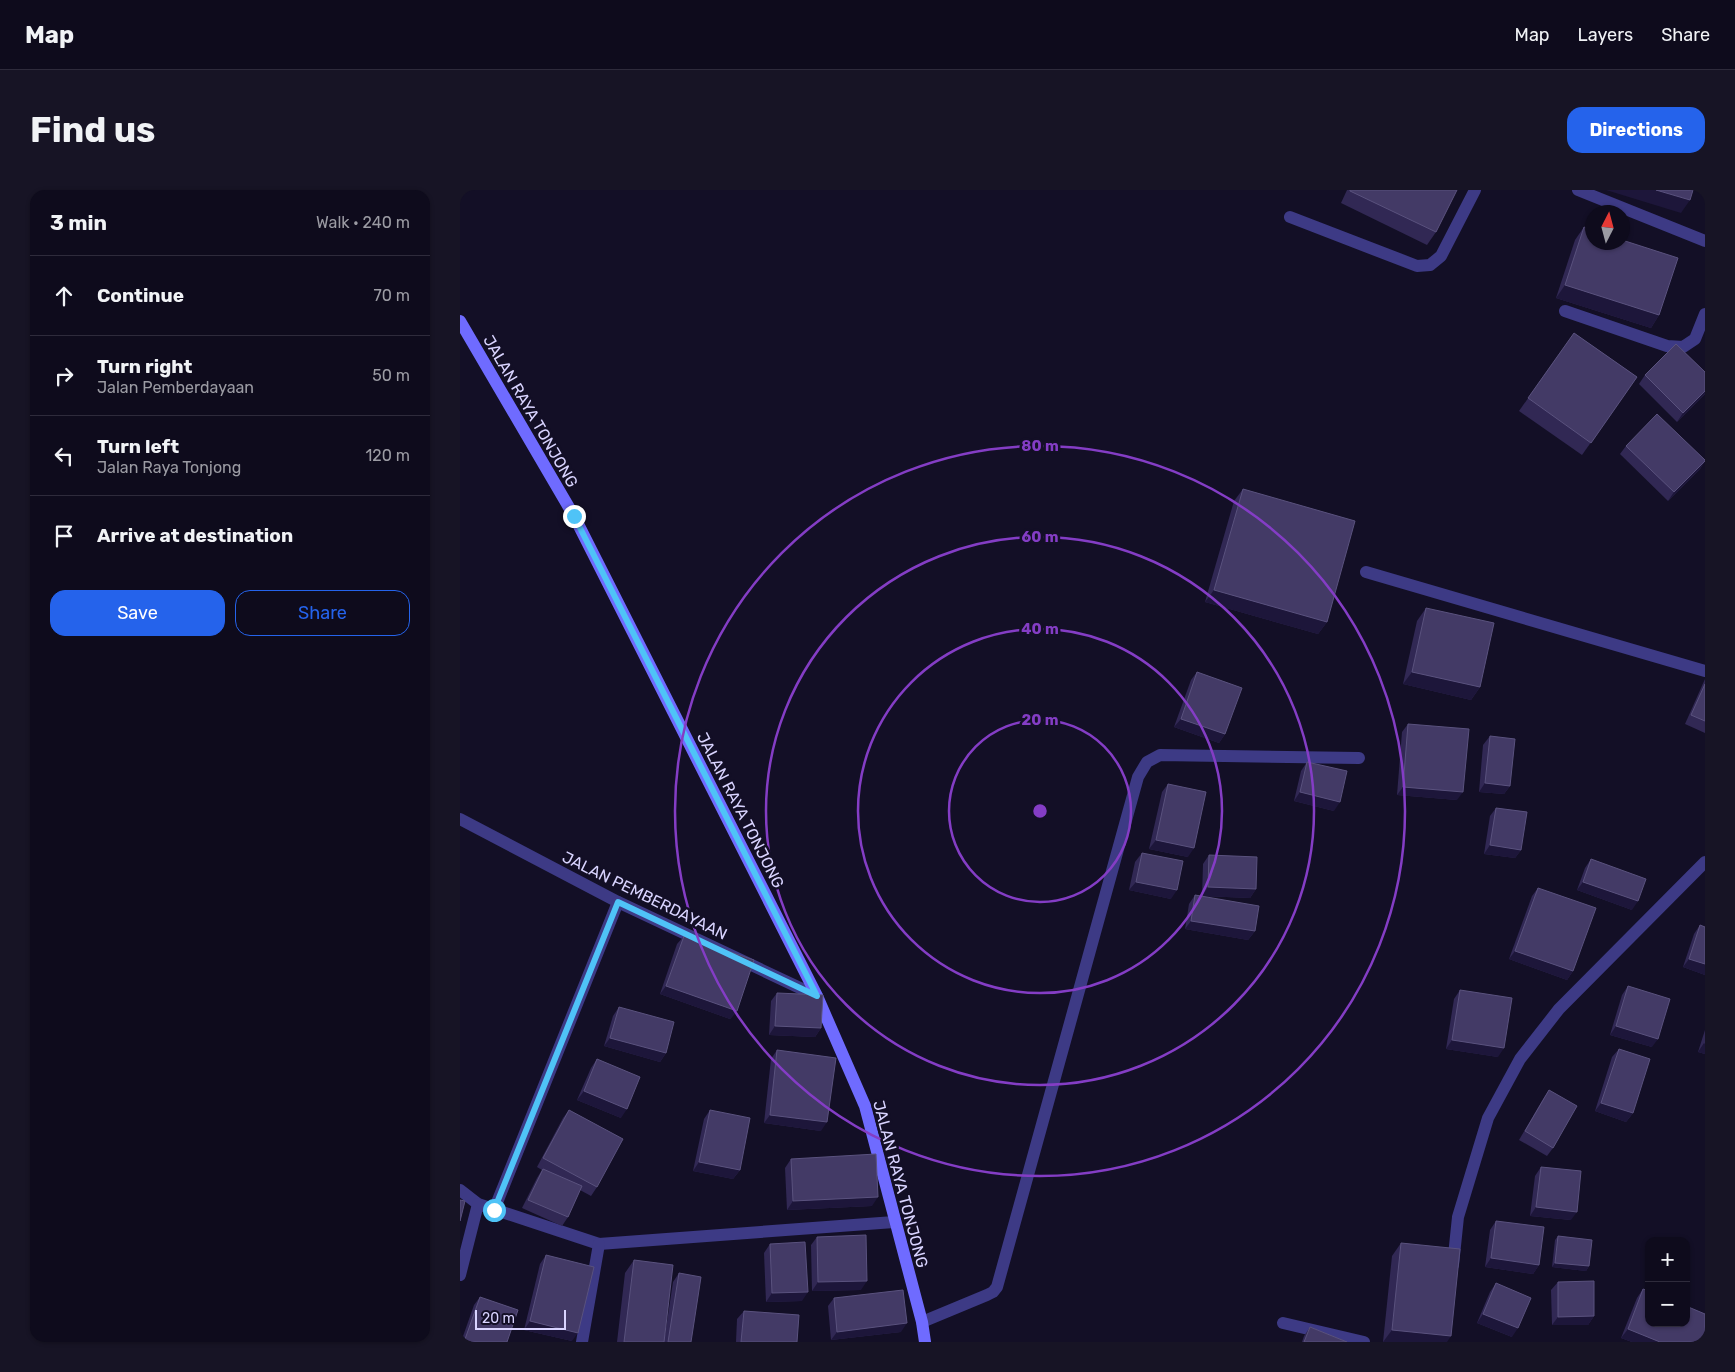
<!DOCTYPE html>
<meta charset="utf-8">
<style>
:root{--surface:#0e0b1c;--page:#171425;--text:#f1f3f6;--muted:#9b9ba3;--line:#2e2b3b;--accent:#2563eb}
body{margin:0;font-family:Rubik,sans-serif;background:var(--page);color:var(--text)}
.controls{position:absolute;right:15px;bottom:15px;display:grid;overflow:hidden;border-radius:10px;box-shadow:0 1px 4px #0004}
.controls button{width:45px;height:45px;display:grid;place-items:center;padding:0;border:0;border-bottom:1px solid var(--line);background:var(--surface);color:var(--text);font:25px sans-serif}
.compass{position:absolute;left:1125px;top:15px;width:45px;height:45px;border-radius:50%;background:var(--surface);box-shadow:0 1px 4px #0004;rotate:6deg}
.scale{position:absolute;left:15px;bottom:12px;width:91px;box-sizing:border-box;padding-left:5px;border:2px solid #d9d4ff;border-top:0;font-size:14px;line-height:18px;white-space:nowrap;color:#d9d4ff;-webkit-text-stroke:4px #130f26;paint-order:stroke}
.stop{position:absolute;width:15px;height:15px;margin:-11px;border:4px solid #4fc3f7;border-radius:50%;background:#fff}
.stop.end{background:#4fc3f7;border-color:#fff;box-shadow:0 1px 5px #0008}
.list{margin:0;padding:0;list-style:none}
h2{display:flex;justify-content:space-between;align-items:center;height:65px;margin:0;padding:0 20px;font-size:21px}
h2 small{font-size:16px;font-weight:400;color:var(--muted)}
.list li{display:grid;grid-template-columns:32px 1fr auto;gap:15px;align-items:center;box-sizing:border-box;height:80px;padding:0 20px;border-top:1px solid var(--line)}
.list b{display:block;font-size:19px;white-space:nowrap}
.list p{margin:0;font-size:16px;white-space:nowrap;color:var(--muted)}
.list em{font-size:16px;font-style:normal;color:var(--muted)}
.actions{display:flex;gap:10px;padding:15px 20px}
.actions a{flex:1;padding:11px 0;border:1px solid var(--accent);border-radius:15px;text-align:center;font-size:18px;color:var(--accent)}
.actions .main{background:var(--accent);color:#fff}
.icon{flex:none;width:28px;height:28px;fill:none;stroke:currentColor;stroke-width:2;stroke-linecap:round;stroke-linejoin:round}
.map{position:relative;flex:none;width:1245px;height:1152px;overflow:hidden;border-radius:15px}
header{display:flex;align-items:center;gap:30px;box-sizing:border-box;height:70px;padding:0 25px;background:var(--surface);border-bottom:1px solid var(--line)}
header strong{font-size:24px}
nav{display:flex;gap:28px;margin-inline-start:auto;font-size:18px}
.intro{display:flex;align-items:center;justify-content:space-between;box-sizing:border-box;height:120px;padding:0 30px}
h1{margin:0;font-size:35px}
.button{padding:12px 22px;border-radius:15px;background:var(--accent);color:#fff;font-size:18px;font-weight:700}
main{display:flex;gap:30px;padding:0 30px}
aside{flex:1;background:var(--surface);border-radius:15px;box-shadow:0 1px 4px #0004}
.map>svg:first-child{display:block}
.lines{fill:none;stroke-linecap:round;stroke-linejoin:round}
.service{stroke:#3d3a85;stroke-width:12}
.minor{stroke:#3d3a85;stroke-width:12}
.secondary{stroke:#6f6bff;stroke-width:12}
.wall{fill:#312854}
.shaded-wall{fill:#1d163a}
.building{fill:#433a66;stroke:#5a527e}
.route{stroke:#4fc3f7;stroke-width:6}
.ring{fill:none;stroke:#843dc5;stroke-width:2.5}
.labels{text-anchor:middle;stroke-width:5;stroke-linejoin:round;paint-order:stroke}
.street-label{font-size:16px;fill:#d9d4ff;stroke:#130f26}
.centre{fill:#843dc5;stroke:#130f26;stroke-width:2.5}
.ring-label{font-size:15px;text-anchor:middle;font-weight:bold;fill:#843dc5;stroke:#130f26;stroke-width:5;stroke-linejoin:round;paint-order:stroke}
</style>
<header>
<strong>Map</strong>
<nav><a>Map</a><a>Layers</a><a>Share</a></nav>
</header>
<div class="intro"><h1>Find us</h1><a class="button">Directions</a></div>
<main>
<aside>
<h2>3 min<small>Walk · 240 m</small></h2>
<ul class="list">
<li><svg class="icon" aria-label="ahead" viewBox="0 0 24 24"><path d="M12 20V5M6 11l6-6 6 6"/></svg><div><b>Continue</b></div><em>70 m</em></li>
<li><svg class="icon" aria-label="right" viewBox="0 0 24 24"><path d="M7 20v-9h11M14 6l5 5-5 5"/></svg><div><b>Turn right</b><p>Jalan Pemberdayaan</p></div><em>50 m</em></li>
<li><svg class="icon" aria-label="left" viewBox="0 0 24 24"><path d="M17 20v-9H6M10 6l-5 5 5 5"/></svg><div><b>Turn left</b><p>Jalan Raya Tonjong</p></div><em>120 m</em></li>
<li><svg class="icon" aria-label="arrive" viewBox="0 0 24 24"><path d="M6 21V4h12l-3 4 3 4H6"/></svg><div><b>Arrive at destination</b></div></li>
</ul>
<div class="actions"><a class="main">Save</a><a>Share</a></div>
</aside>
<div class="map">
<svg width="1245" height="1152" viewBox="0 0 1245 1152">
<rect width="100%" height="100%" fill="#130f26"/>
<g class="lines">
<polyline class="service" points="906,382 1245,481"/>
<g class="minor">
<polyline points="1118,0 1245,51"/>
<polyline points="830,27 957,76 970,75 981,66 1015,0"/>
<polyline points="1105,121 1207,156 1223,157 1235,149 1245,124"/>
<polyline points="0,629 158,712 357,806"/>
<polyline points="0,1000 18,1014 139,1054 434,1032"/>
<polyline points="34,1020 158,712"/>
<polyline points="993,1075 998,1027 1028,928 1060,869 1099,819 1245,672"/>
<polyline points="0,1085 18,1014"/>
<polyline points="462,1132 527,1105 533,1102 537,1097 678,587 687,572 700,565 899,568"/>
<polyline points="823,1133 904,1152"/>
<polyline points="122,1152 139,1054"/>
</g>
<polyline class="secondary" points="0,131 114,326 357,806 405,916 462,1132 465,1152"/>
</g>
<g class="wall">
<polygon points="887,0 997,0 976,42 967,55 881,13"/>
<polygon points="1124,37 1199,125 1191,138 1096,108 1115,50"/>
<polygon points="1114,143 1177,187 1122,265 1059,221"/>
<polygon points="1185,185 1245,204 1217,232 1179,194"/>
<polygon points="1166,256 1245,271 1240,279 1208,311 1160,264"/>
<polygon points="783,299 867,432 858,444 745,412 774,311"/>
<polygon points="966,418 1020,497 1011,510 943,494 957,431"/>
<polygon points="737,482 765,544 759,553 714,537 731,490"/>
<polygon points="1245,489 1245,543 1225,534"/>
<polygon points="948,534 997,610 937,605 942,542"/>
<polygon points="1030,546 1050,596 1044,604 1019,602 1023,555"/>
<polygon points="847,572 874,621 834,611 841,581"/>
<polygon points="708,594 728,667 689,659 702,602"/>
<polygon points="1036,618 1061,660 1055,668 1024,664 1030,626"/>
<polygon points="682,663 711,709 669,700 675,672"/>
<polygon points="749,665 796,699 790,708 742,706 743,674"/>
<polygon points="1131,669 1172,720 1117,700 1125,678"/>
<polygon points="1078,698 1113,781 1107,790 1049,769 1072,706"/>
<polygon points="735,705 795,741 788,750 725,739 729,714"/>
<polygon points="1240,735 1245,785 1223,777 1234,744"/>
<polygon points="224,746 277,821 270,829 200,804 217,754"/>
<polygon points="1168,796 1192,857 1150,845 1162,805"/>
<polygon points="1000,800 1038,867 986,859 994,809"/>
<polygon points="317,803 361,838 355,847 309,845 311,811"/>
<polygon points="159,817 206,863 200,872 144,856 153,826"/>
<polygon points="1245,840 1245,864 1238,862"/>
<polygon points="1159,859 1173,923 1166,932 1135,921 1152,867"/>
<polygon points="317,860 361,941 304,933 311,869"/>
<polygon points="137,869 161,928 117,910 131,878"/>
<polygon points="1089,900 1093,958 1087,966 1059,950 1083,909"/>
<polygon points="109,920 137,997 131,1006 120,1000 108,1027 102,1036 62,1018 77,988 82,980 77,977 103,928"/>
<polygon points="250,920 280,980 273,989 233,981 244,929"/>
<polygon points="331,969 412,1016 327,1020 325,978"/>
<polygon points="1081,977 1111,1030 1070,1026 1075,986"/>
<polygon points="1036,1031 1079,1075 1073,1084 1025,1077 1030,1040"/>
<polygon points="1098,1046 1129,1076 1126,1081 1092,1077 1095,1050"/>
<polygon points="357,1047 401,1100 352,1101 351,1055"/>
<polygon points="941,1053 987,1152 923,1152 932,1066"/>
<polygon points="310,1054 342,1111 306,1112 304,1063"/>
<polygon points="86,1065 112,1151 64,1140 80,1074"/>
<polygon points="174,1070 205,1145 213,1092 219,1083 231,1152 157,1152 165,1083"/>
<polygon points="1098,1092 1134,1126 1128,1135 1092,1135 1091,1100"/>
<polygon points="1036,1093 1052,1147 1017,1133 1030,1102"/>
<polygon points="1183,1099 1241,1152 1172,1152 1161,1148 1177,1108"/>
<polygon points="20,1107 47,1152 1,1152 14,1115"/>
<polygon points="374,1108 441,1142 371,1150 368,1116"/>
<polygon points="284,1121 337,1152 276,1152 277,1129"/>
<polygon points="850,1137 887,1152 842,1152 844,1146"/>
</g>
<g class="shaded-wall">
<polygon points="1146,0 1196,0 1230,10 1221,23"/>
<polygon points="1105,95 1199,125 1191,138 1096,108"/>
<polygon points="1245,201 1245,204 1217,232 1223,223"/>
<polygon points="1245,271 1240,279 1208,311 1214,302"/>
<polygon points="754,400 867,432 858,444 745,412"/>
<polygon points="952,482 1020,497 1011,510 943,494"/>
<polygon points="721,529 765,544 759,553 714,537"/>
<polygon points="1025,593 1050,596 1044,604 1019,602"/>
<polygon points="943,597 1003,602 997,610 937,605"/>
<polygon points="840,602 880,612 874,621 834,611"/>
<polygon points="696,650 734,658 728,667 689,659"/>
<polygon points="1030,655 1061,660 1055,668 1024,664"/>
<polygon points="676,692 717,700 711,709 669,700"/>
<polygon points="1123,692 1178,711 1172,720 1117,700"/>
<polygon points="748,697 796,699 790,708 742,706"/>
<polygon points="731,731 795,741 788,750 725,739"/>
<polygon points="1055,761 1113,781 1107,790 1049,769"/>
<polygon points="1229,769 1245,774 1245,785 1223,777"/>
<polygon points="206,796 277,821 270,829 200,804"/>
<polygon points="315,836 361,838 355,847 309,845"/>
<polygon points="1156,836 1198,849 1192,857 1150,845"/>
<polygon points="150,848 206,863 200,872 144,856"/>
<polygon points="992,850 1044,858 1038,867 986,859"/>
<polygon points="1244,853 1245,854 1245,864 1238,862"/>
<polygon points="124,901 167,919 161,928 117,910"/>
<polygon points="1141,913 1173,923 1166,932 1135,921"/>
<polygon points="310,925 367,932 361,941 304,933"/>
<polygon points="239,972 280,980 273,989 233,981"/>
<polygon points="418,1007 412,1016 327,1020 333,1011"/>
<polygon points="1076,1017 1117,1022 1111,1030 1070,1026"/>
<polygon points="1031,1068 1079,1075 1073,1084 1025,1077"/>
<polygon points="1095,1073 1129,1076 1126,1081 1092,1077"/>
<polygon points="407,1091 401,1100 352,1101 358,1092"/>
<polygon points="348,1102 342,1111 306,1112 312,1103"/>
<polygon points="1023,1124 1058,1138 1052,1147 1017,1133"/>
<polygon points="1134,1126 1128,1135 1092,1135 1098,1127"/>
<polygon points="70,1131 118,1143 112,1151 64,1140"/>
<polygon points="447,1133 441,1142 371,1150 377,1142"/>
<polygon points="1168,1139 1200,1152 1172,1152 1161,1148"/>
<polygon points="932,1140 991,1146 987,1152 923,1152"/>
</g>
<g class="building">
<polygon points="890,0 997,0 976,42 890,1"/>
<polygon points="1196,0 1233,0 1230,10"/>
<polygon points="1124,37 1132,40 1132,52 1162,52 1162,50 1218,68 1199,125 1105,95"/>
<polygon points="1114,143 1177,187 1131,253 1068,208"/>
<polygon points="1216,154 1245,182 1245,201 1223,223 1185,185"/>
<polygon points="1197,224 1245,270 1245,271 1214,302 1166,256"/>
<polygon points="783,299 895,331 867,432 754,400"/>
<polygon points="966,418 1034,433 1020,497 952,482"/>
<polygon points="737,482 782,498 765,544 721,529"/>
<polygon points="1245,494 1245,531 1231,525"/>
<polygon points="948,534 1009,539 1003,602 943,597"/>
<polygon points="1030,546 1055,549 1050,596 1025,593"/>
<polygon points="847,572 887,581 880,612 840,602"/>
<polygon points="708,594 746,602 734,658 696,650"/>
<polygon points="1036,618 1067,622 1061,660 1030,655"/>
<polygon points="682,663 723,671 717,700 676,692"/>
<polygon points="749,665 797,667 796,699 748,697"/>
<polygon points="1131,669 1186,689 1178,711 1123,692"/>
<polygon points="1078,698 1136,718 1113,781 1055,761"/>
<polygon points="735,705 799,716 795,741 731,731"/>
<polygon points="1240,735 1245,737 1245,774 1229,769"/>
<polygon points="224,746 294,770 277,821 206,796"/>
<polygon points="1168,796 1210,809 1198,849 1156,836"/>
<polygon points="1000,800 1052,808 1044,858 992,850"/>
<polygon points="317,803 363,805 361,838 315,836"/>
<polygon points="159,817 214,832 206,863 150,848"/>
<polygon points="1159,859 1190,869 1173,923 1141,913"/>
<polygon points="317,860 376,868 367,932 310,925"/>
<polygon points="137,869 180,887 167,919 124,901"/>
<polygon points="1089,900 1117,916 1093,958 1065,941"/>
<polygon points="109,920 163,949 137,997 83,968"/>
<polygon points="250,920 290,928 280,980 239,972"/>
<polygon points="416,964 418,1007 333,1011 331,969"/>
<polygon points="1081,977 1121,981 1117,1022 1076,1017"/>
<polygon points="83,979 122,996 108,1027 68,1010"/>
<polygon points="0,1010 5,1011 0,1031"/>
<polygon points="1036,1031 1084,1037 1079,1075 1031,1068"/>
<polygon points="406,1045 407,1091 358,1092 357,1047"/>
<polygon points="1098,1046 1132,1050 1129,1076 1095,1073"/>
<polygon points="345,1052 348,1102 312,1103 310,1054"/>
<polygon points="941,1053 1000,1059 991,1146 932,1140"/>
<polygon points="86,1065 134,1077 118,1143 70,1131"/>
<polygon points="174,1070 213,1075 204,1152 164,1152"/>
<polygon points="219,1083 241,1087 231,1152 208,1152"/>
<polygon points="1134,1091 1134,1126 1098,1127 1098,1092"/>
<polygon points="1036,1093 1071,1108 1058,1138 1023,1124"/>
<polygon points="1183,1099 1189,1101 1189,1133 1226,1133 1226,1116 1245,1124 1245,1143 1241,1152 1200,1152 1168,1139"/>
<polygon points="443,1100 447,1133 377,1142 374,1108"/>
<polygon points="20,1107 58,1120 47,1152 4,1152"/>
<polygon points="284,1121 339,1125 337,1152 281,1152"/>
<polygon points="850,1137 887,1152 844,1152"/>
</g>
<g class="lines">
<polyline class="route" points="34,1020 158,712 357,806 114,326"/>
</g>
<g class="ring">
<circle cx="580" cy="621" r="91"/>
<circle cx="580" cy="621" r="182"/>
<circle cx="580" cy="621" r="274"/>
<circle cx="580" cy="621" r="365"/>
</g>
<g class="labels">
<g class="street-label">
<text transform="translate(71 221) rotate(60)" y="6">JALAN RAYA TONJONG</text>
<text transform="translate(281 620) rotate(63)" y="6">JALAN RAYA TONJONG</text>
<text transform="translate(185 705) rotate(26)" y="6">JALAN PEMBERDAYAAN</text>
<text transform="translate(441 994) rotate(75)" y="6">JALAN RAYA TONJONG</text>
</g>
</g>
<circle cx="580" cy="621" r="8" class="centre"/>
<g class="ring-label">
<text x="580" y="261">80 m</text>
<text x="580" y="352">60 m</text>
<text x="580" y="444">40 m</text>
<text x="580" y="535">20 m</text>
</g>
</svg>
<div class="controls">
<button>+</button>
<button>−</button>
</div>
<svg class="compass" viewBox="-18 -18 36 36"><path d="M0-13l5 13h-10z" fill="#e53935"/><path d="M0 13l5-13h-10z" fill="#9b9ba3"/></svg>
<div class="scale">20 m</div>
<div class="stop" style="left:34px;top:1020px"></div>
<div class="stop end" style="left:114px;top:326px"></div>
</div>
</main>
